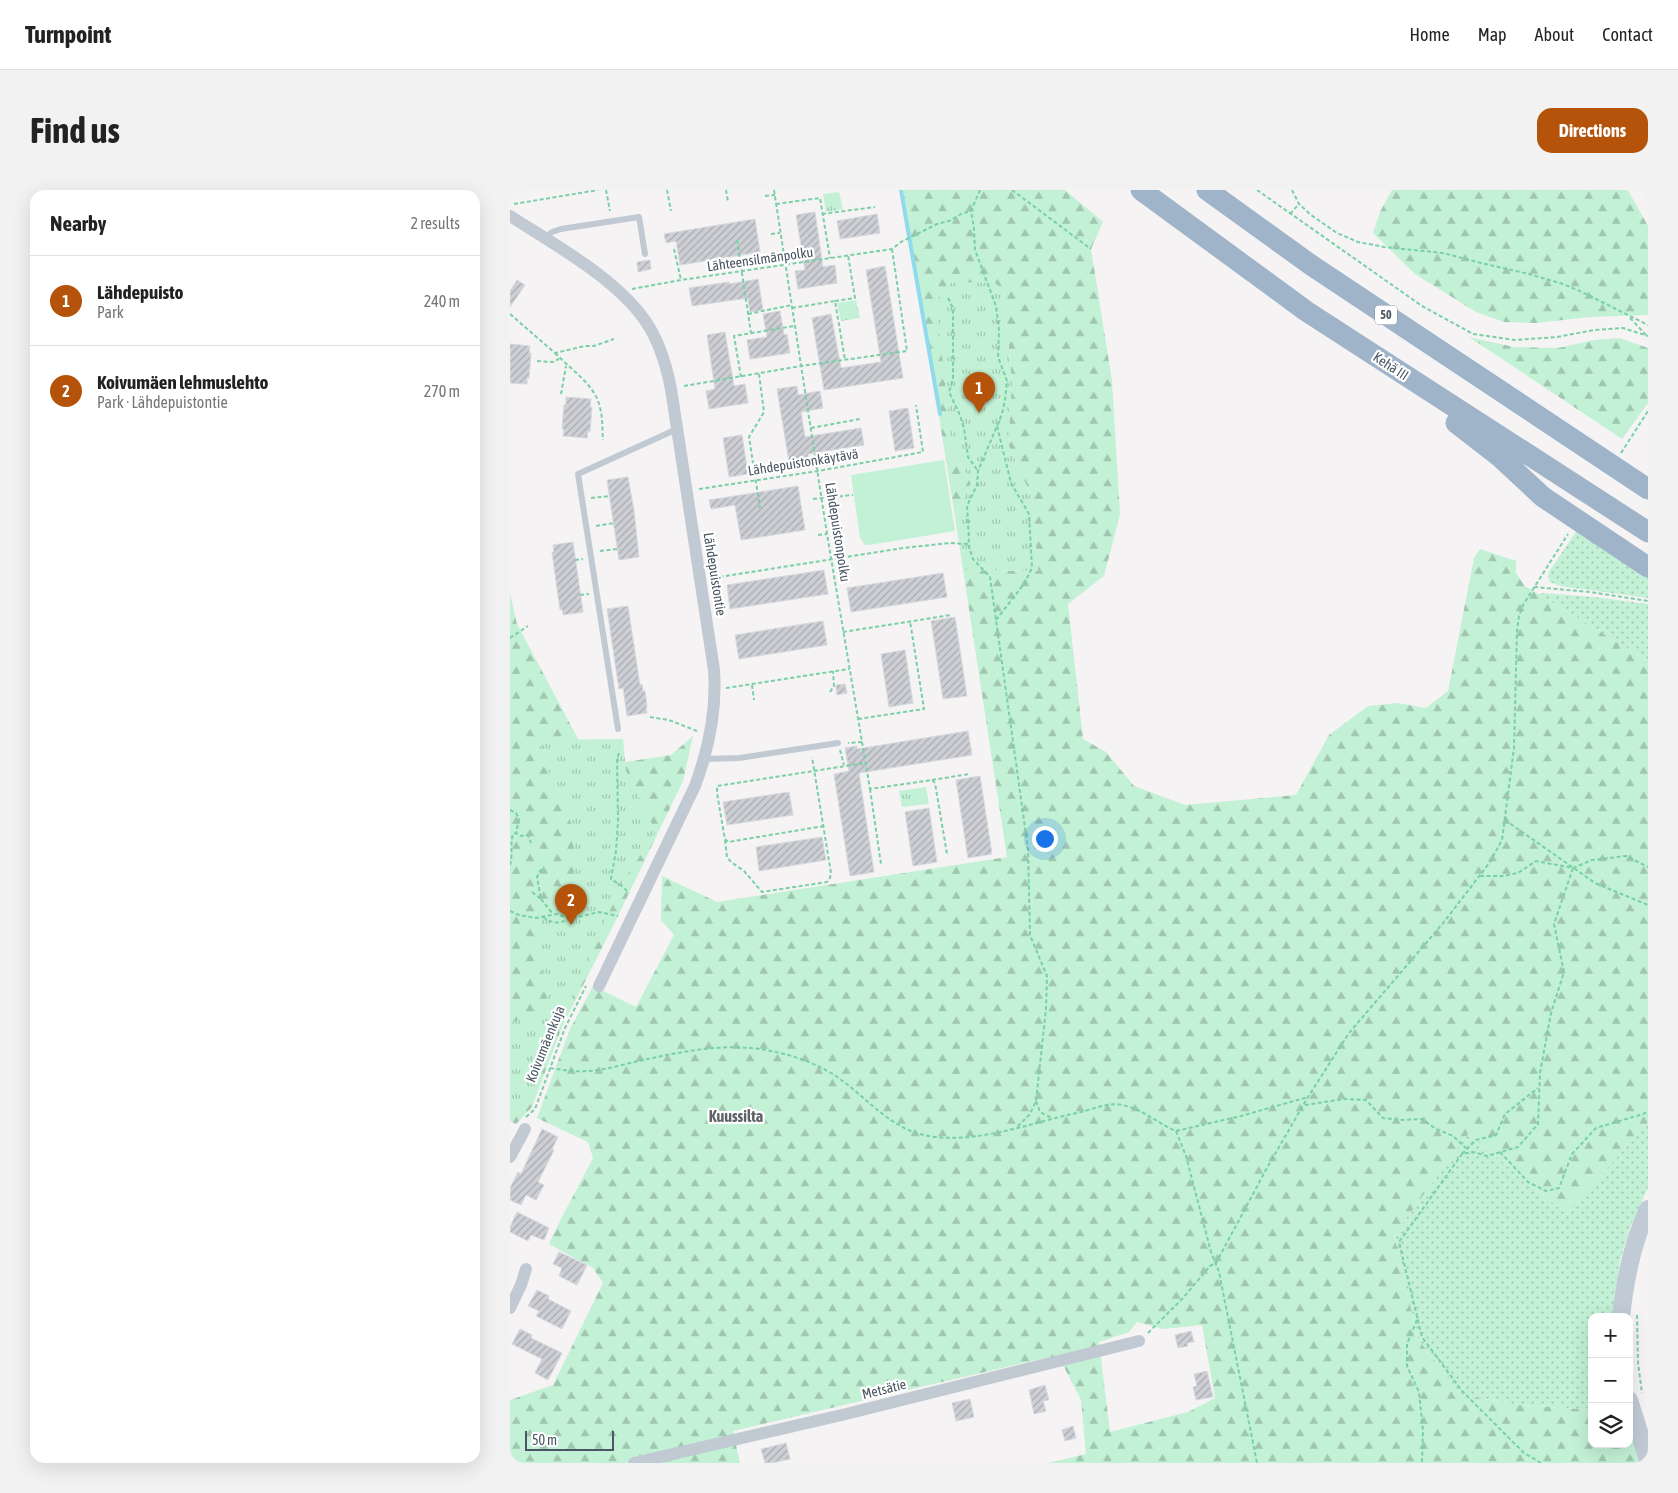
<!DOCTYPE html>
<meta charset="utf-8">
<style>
:root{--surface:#fff;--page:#f2f2f2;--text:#222;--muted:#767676;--line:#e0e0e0;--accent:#b45309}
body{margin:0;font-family:"Asap Condensed",sans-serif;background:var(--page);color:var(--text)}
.controls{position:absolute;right:15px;bottom:15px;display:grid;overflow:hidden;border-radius:10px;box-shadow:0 5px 20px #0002}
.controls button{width:45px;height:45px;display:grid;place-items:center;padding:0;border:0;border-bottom:1px solid var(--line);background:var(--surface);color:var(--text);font:25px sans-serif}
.scale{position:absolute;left:15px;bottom:12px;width:89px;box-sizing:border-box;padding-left:5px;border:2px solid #4a5661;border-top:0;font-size:14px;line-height:18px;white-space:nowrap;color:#4a5661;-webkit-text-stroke:4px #fff;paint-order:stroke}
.you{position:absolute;left:534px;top:648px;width:18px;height:18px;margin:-12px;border:4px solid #fff;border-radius:50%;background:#1a73e8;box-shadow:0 0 0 8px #1a73e833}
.badge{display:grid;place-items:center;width:32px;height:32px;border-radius:50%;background:var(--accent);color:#fff;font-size:16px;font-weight:700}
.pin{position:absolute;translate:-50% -41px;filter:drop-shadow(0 1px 2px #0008)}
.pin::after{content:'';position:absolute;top:26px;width:18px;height:15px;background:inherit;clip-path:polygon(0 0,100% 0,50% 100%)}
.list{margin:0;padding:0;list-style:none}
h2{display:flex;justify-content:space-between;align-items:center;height:65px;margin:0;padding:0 20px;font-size:21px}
h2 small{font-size:16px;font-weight:400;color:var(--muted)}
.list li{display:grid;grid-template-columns:32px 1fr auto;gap:15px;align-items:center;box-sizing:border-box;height:90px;padding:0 20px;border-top:1px solid var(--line)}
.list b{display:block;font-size:19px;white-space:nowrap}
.list p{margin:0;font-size:16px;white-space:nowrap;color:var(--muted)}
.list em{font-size:16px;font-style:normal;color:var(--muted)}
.icon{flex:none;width:28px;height:28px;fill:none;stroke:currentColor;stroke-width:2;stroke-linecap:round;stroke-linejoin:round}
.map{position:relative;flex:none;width:1138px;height:1273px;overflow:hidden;border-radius:15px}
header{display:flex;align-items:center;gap:30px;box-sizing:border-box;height:70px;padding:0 25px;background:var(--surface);border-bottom:1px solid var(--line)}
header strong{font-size:24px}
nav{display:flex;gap:28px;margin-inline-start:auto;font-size:18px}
.intro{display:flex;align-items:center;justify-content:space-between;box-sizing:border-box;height:120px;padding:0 30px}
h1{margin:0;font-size:35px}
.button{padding:12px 22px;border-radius:15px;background:var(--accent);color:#fff;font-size:18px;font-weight:700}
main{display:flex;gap:30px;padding:0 30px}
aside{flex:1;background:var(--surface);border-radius:15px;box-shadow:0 5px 20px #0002}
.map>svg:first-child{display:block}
.grass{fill:url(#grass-dots)}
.forest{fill:url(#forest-firs);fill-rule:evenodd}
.park{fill:url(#park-tufts)}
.pitch{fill:#c3f1d5}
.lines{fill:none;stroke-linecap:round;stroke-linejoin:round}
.stream{stroke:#90daee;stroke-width:4}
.building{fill:url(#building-hatch);stroke:#d7d9de}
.path{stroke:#7ad0a6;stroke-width:2;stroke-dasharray:4 2.5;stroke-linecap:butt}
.service{stroke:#c1cad2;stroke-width:6}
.minor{stroke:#c1cad2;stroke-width:12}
.secondary{stroke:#c1cbd6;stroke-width:18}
.trunk{stroke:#9fb4c9;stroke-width:21}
.labels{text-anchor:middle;stroke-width:4.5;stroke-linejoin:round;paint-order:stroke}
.shield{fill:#fff;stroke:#808990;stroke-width:1}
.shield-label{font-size:12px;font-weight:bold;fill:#4a5661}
.street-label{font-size:14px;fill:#4a5661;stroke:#fff}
.quarter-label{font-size:16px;font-weight:bold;fill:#5f6368;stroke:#fff}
</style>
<header>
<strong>Turnpoint</strong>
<nav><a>Home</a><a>Map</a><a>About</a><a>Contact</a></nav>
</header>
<div class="intro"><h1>Find us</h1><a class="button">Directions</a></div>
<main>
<aside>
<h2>Nearby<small>2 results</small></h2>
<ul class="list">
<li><span class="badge">1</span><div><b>Lähdepuisto</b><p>Park</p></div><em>240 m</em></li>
<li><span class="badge">2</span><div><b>Koivumäen lehmuslehto</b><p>Park · Lähdepuistontie</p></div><em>270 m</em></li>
</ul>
</aside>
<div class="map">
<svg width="1138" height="1273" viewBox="0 0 1138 1273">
<defs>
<pattern id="grass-dots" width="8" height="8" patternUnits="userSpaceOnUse" patternTransform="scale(1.25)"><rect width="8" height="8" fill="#c3f1d5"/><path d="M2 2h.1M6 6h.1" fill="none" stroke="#a0c6b0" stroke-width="1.8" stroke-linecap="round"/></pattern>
<pattern id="forest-firs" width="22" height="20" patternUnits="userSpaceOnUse" patternTransform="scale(1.25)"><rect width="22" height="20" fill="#c3f1d5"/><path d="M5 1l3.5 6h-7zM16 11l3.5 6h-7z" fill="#a0c6b0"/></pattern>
<pattern id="park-tufts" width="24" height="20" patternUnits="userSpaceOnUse" patternTransform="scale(1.25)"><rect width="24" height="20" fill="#c3f1d5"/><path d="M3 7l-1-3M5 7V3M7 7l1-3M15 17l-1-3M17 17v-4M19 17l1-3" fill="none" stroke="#a0c6b0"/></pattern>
<pattern id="building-hatch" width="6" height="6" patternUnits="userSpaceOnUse" patternTransform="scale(1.25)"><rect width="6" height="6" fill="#cdcfd5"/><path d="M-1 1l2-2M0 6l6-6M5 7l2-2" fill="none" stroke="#a8abb0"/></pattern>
</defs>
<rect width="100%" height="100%" fill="#f5f3f3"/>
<g class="grass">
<polygon points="1068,339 1138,384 1138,408 1050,396 1040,392 1038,386 1040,380"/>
<polygon points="1033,403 1084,407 1138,414 1138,471 1028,404"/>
<polygon points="1138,932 1138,998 1120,1037 1110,1071 1104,1108 1103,1127 1082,1127 1082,1220 1009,1215 951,1205 908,1149 884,1045 958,944 1057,1024"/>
</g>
<g class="forest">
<path d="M 393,0 L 555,0 L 593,32 L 581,59 L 602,191 L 610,324 L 594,386 L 558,414 L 573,549 L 596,562 L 624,596 L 675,615 L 786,605 L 819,545 L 858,516 L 888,513 L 916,518 L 938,501 L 964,368 L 970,359 L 1006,371 L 1006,383 L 1015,396 L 1138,471 L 1138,932 L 1057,1024 L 958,944 L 884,1045 L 908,1149 L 951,1205 L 1009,1215 L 1082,1220 L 1082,1254 L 1119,1254 L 1119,1235 L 1131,1273 L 538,1273 L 576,1264 L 571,1210 L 554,1177 L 539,1167 L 223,1241 L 230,1273 L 0,1273 L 0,1210 L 43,1195 L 93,1093 L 83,1078 L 39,1054 L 49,1033 L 83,968 L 78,952 L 27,928 L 60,839 L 83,796 L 126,817 L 164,745 L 151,730 L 152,686 L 207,712 L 497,667 L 453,380 L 528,381 L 522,308 L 498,254 L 502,192 L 493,99 L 442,257 L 461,293 L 445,327 ZM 627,1132 L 653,1139 L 692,1135 L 705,1208 L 678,1222 L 600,1242 L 589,1152 L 619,1142 Z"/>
<polygon points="882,0 1118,0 1138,36 1138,125 1080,127 1026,133 994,132 966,122 905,84 863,43 870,22"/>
<polygon points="959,147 1004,157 1048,158 1084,150 1110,148 1138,158 1138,213 1112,249"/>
<polygon points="0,403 7,434 83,577 161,565 183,546 173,591 107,728 52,837 22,917 6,934 0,931"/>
</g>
<g class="park">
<polygon points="329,2 333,19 316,22 313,4"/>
<polygon points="442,92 485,93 493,99 502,192 498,254 522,308 528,381 453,380 445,327 461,293 442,257 426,111"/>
<polygon points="346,110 350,128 331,131 327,113"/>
<polygon points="113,549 116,581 146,642 118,684 83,755 76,781 49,838 35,875 25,908 16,919 0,912 0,834 32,816 38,806 28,767 25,739 38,717 64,682 62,636 54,613 43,594 33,564 30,550"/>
<polygon points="416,597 419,614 392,617 389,601"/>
</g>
<polygon class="pitch" points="434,270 445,341 359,355 355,355 350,348 341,285"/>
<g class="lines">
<polyline class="stream" points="391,0 430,224"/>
</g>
<g class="building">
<polygon points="305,22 313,77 325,75 327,93 288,99 285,81 295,80 286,25"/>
<polygon points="367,24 370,43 330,49 327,31"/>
<polygon points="245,29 250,62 170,75 166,51 156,53 154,44"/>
<polygon points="140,70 141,79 128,82 127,72"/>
<polygon points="375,76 393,188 314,200 302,128 321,124 331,178 371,172 356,80"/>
<polygon points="248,89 253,120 240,122 238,108 182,116 179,98 219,92 219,94"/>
<polygon points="7,90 15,95 0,117 0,101"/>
<polygon points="270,121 274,145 277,144 280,163 240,169 237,150 257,147 253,124"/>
<polygon points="215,142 224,196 235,194 238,213 199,219 196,201 205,199 197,145"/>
<polygon points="0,154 20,156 19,163 21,163 19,188 17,188 17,194 0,193"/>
<polygon points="287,196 288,205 310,201 313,218 291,222 295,247 351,238 354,255 298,264 299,274 280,278 267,199"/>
<polygon points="56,207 81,209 80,217 82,217 80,242 78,241 77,248 53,246 54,239 52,239 54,215 56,215"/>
<polygon points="398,218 404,258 385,261 379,221"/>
<polygon points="232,245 238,284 219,287 213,248"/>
<polygon points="118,287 124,320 129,367 109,370 97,290"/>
<polygon points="288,296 295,340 231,350 225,315 201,319 199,310"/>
<polygon points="63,352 73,422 53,425 52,419 50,420 42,362 44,362 43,355"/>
<polygon points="314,380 318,404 220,419 217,395"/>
<polygon points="433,383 437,407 341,422 337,398"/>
<polygon points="118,416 130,495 132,494 133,501 135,501 137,517 136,517 137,523 117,526 113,498 109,499 97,419"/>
<polygon points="445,427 457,506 433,509 421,431"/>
<polygon points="313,431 317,455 229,469 225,445"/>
<polygon points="395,460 403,513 379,517 371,464"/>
<polygon points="335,494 337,503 327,505 326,495"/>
<polygon points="458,541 462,565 349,583 364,682 340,686 324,584 339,581 335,558 347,556 347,559"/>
<polygon points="470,586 482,664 458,668 446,590"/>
<polygon points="279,602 283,625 217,635 213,612"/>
<polygon points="419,618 427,672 403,676 395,622"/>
<polygon points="312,647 316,670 249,681 246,657"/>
<polygon points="32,939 48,947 42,959 44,960 28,992 34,995 26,1010 16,1005 11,1015 0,1010 0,998 8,982 11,984"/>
<polygon points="7,1022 39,1038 34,1050 21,1045 18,1051 0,1042 0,1037"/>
<polygon points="49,1062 77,1075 67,1095 49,1086 52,1078 43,1074"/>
<polygon points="27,1100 39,1106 38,1109 61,1121 52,1139 26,1126 29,1121 18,1116"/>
<polygon points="10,1139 22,1145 21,1148 52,1163 38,1190 25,1183 32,1169 2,1154"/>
<polygon points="681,1141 684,1152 677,1153 678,1156 668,1158 665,1145"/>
<polygon points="697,1181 703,1207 686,1210 683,1197 687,1196 684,1184"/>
<polygon points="535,1195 539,1210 533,1211 536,1221 524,1224 519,1200"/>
<polygon points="460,1209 464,1227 446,1231 442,1213"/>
<polygon points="563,1236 566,1248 555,1251 552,1240"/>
<polygon points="276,1253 280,1269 262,1273 255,1273 251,1259"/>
</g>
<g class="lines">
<g class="path">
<polyline points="96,0 100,21"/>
<polyline points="157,0 161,21"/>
<polyline points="216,0 218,12"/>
<polyline points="264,0 317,344 352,552 338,553"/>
<polyline points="470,0 461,21 464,38 465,60 486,116 489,140 488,167 497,191 495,210 492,224 468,281 467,295 457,316 459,349 458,354 463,369 480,387 518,659 520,745 537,786 536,819 526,911 520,924 506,938"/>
<polyline points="502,0 581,59"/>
<polyline points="747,0 912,116 963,144 1005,150 1047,147 1084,140 1113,138 1138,146"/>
<polyline points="782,0 789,14 801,25 827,43 848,52 874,57 933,63 971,73 1019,84 1053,94 1072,102 1138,135"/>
<polyline points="255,6 265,5"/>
<polyline points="4,14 88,0"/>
<polyline points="266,14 310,8 320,68"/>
<polyline points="312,24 365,17"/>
<polyline points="780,24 788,15"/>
<polyline points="261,44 270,43"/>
<polyline points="227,50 241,143"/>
<polyline points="164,59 171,90"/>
<polyline points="122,99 171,90 382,59 391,52 427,34 439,31 451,24 461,21"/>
<polyline points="438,108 443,118 443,190 439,202 449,223 454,238 458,267 468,281"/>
<polyline points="325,111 345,108 338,65"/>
<polyline points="282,118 325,111 335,170"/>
<polyline points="0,124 45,163 75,156 84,156 104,149"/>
<polyline points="238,124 282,115"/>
<polyline points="1120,128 1137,146"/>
<path d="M 45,163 C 60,179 86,195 90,218 C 93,228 92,239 93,250"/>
<polyline points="27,171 43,172 49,169"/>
<polyline points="249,184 254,222 239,247 250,318"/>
<polyline points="231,187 224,146 284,136"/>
<polyline points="174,196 291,176 397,161 382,59"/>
<polyline points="51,204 56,176"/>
<polyline points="301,238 350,229"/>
<polyline points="1111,263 1138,221"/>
<polyline points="189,299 308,281 413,262 406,215"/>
<polyline points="81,308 100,306"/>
<polyline points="303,309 343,305"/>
<polyline points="86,336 104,333"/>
<polyline points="308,345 317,344"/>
<polyline points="90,361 107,359"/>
<polyline points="65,370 73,369"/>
<polyline points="203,388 393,358 440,353 458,354"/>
<polyline points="1024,397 1080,402 1138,411"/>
<polyline points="70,405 79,404"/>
<polyline points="486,430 514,394 522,378 519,324 501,293 487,236"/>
<polyline points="333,442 441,425"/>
<polyline points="0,448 18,436"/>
<polyline points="242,495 244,510"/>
<polyline points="216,498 339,479"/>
<polyline points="320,502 324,496 323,481"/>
<polyline points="140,527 159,530 187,541"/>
<polyline points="348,529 414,519 400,431"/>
<polyline points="352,552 360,599 422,590 425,593 437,664"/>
<polyline points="330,560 334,575"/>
<polyline points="109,563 107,568 108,631 106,661 101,689 112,696 119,703"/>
<polyline points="422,590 459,584"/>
<polyline points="360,599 371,674"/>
<polyline points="0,620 6,623 9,629 6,643"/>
<polyline points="995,630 1085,693 1138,715"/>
<polyline points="314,636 218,652 215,649 214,644 207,603 207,596 355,573"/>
<polyline points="215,650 217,667 221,672 234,681 252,702 317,692 320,688 321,683 302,567"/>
<path d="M 0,675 C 3,665 0,654 3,644 L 6,643 L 11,646 L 17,645 L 19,647 L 21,653"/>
<polyline points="970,686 993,686 1008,683 1026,671 1063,678 1082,670 1116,666 1138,677"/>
<polyline points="22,702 31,709 27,687 30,681 34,677"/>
<polyline points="31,709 43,724"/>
<polyline points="0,721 9,725 26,728 47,724 60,729 89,722 108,726"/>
<path d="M 33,727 C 43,734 49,734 60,729"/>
<path d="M 40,878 C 53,880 65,882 78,881 C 96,880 115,874 133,870 C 174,861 219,852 261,861 C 282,865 302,872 321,883 C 357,905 380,943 426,947 C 475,952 523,932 571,922 C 583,919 599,912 612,915 C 633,919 647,933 666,941 L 731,926 L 798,907"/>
<polyline points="526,911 530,922 542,928"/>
<polyline points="795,915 834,909 856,910 873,928 890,930 912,929 926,939 943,946 957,959"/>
<polyline points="16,927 25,919 55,838 76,796"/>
<polyline points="666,941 676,966 701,1062 709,1082 747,1273"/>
<polyline points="990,962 1018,992 1036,1001 1049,998 1062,964 1086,938 1133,924 1138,921"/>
<polyline points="952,964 966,950 986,945 995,924 1028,898"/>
<polyline points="1127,1125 1128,1173 1132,1203"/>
<polyline points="907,1130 897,1154 897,1176 909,1202 913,1241 912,1273"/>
<polyline points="638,1143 673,1108 700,1076 706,1073 758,976 798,907 839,843 934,732 980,672 992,650 1004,558 1007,441 1009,426 1013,415 1058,344"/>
<polyline points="1031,1273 1014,1263 952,1201 912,1147 889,1052 952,964 963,962 977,966 1008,957 1028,934 1030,883 1041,823 1054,782 1044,734 1063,678"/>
</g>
<g class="service">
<polyline points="35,48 42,42 51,39 129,27 135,64"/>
<polyline points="108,539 68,284 167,239"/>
<polyline points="195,569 229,568 328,553"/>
</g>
<g class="minor">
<path d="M 0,26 C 42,53 100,85 131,125 C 147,145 156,173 161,199 L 204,480 C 207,521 199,558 185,596 L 89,796"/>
<polyline points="0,967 15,939"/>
<polyline points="0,1118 11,1095 16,1079"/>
<polyline points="124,1273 336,1224 629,1151"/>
</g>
<g class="secondary">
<path d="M 1111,1127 C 1115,1089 1122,1053 1138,1019"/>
<polyline points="1119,1210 1138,1270"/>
</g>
<g class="trunk">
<polyline points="631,0 796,121 1138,342"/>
<polyline points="697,0 801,75 1138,299"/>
<polyline points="946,233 990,267 1033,307 1138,377"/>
</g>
</g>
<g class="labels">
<rect class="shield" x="865" y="115.5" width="22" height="19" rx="4"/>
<g class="shield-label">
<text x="876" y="129">50</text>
</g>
<g class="street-label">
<text transform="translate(250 69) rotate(-8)" y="5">Lähteensilmänpolku</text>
<text transform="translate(881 176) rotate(33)" y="5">Kehä III</text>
<text transform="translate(293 272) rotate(-9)" y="5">Lähdepuistonkäytävä</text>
<text transform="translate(328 342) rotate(81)" y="5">Lähdepuistonpolku</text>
<text transform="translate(205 384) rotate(81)" y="5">Lähdepuistontie</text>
<text transform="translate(35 854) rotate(-68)" y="5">Koivumäenkuja</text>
<text transform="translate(374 1199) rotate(-14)" y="5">Metsätie</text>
</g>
<g class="quarter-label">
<text x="226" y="932">Kuussilta</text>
</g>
</g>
</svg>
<div class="controls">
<button>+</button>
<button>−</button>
<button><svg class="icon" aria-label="layers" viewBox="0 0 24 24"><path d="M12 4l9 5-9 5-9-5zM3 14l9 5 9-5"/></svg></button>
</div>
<div class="scale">50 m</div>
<div class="you"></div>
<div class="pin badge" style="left:469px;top:223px">1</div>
<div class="pin badge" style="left:61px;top:735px">2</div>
</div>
</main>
